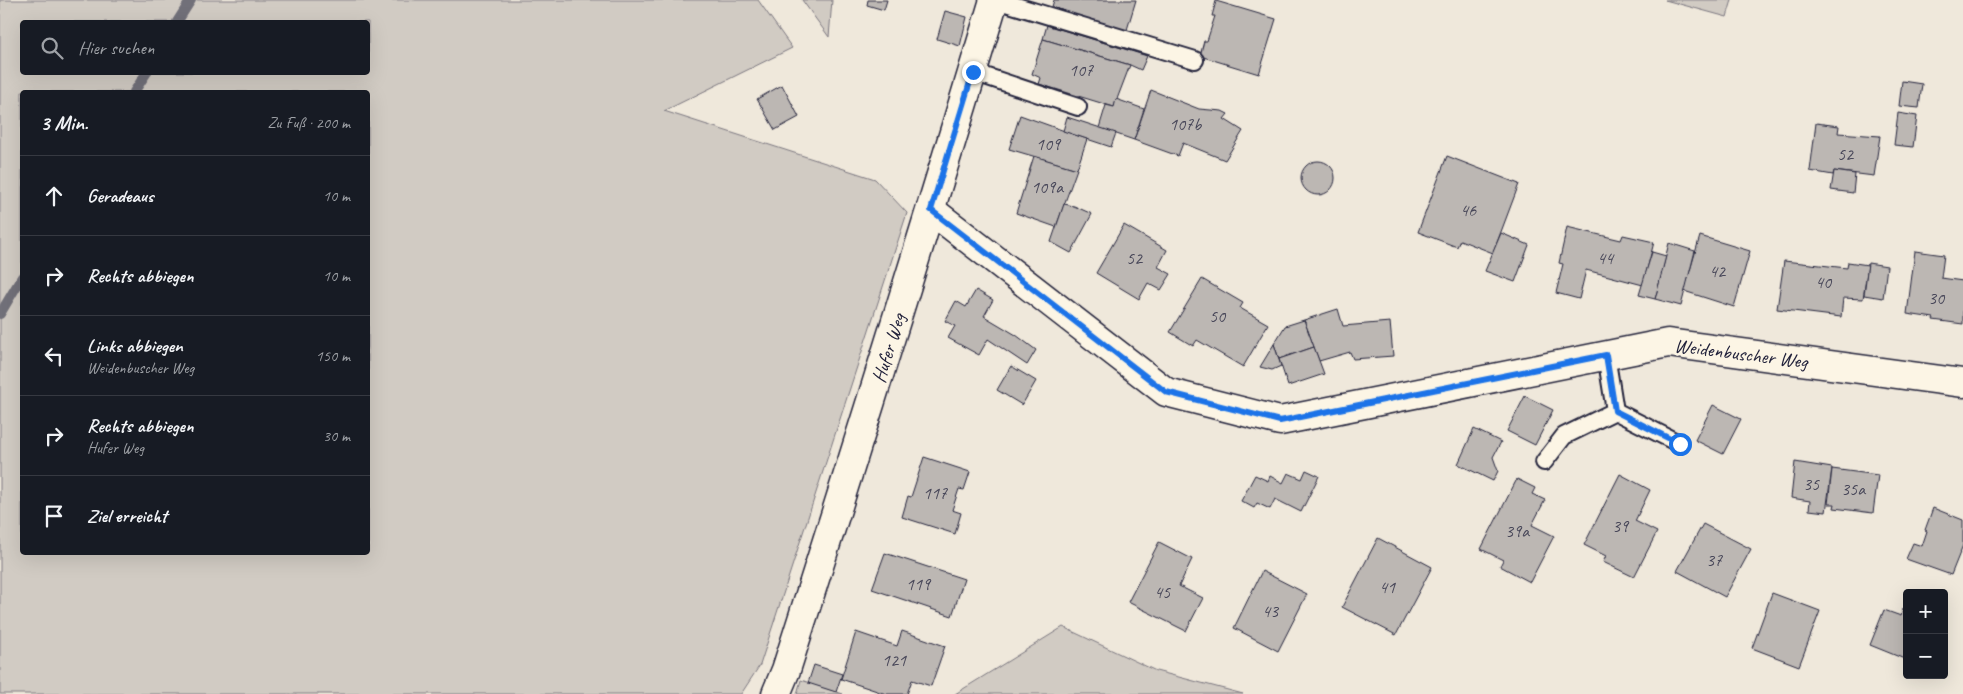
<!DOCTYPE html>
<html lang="de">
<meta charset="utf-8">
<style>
:root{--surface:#171b24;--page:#20242c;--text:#f1f3f6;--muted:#9ea1a6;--line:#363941}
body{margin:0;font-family:Caveat,sans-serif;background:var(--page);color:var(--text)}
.controls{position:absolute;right:15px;bottom:15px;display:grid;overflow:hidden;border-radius:5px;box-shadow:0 5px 20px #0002}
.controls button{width:45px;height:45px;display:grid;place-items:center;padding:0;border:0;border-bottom:1px solid var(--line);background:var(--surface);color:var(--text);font:25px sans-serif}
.stop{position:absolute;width:15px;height:15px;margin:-11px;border:4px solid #1a73e8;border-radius:50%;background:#fff}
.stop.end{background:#1a73e8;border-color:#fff;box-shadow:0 1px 5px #0008}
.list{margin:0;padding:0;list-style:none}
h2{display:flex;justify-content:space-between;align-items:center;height:65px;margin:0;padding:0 20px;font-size:21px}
h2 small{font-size:16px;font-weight:400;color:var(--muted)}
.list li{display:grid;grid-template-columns:32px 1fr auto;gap:15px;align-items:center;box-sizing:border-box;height:80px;padding:0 20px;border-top:1px solid var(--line)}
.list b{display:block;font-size:19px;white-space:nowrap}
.list p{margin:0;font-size:16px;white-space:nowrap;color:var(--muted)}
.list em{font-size:16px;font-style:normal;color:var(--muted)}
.icon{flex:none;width:28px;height:28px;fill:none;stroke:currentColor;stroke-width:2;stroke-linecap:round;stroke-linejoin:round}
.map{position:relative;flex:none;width:1963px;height:694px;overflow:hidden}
.search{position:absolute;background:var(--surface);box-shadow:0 5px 20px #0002;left:20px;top:20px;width:350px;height:55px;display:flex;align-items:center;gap:12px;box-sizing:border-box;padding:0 18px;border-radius:5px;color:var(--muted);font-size:19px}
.panel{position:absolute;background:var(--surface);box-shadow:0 5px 20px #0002;left:20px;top:90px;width:350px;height:465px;border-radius:5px}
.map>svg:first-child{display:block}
.green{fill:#d1cbc3;stroke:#7a767f;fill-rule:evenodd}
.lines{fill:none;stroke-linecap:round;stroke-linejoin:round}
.stream{stroke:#716f79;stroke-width:10}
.building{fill:#bcb7b3;stroke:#22223b}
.lane-casing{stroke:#22223b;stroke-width:20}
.street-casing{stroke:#22223b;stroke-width:31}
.lane{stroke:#fcf5e5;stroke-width:16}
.street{stroke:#fcf5e5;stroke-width:28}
.route{stroke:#1a73e8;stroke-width:6}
.labels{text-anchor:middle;stroke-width:5;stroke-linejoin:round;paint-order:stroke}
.number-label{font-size:18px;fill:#484759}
.street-label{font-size:20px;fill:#22223b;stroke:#fcf5e5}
</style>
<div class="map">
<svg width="1963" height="694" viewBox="0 0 1963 694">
<rect width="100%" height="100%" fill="#efe8db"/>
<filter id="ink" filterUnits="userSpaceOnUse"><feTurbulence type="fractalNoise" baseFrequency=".02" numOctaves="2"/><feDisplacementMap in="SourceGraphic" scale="10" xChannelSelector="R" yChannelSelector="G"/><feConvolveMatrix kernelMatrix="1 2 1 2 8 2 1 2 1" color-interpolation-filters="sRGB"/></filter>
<g filter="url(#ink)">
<g class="green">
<path d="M 0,0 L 758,0 L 792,48 L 664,111 L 875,179 L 907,213 L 760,665 L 741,694 L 0,694 ZM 368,22 L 368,72 L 22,72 L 22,22 ZM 22,92 L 368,92 L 368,552 L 22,552 Z"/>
<polygon points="802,0 832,0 829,37"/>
<polygon points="1665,0 1732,0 1727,17"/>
<polygon points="1063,627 1156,671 1243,694 955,694"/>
<polygon points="801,680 843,694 797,694"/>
</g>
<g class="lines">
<g class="stream">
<polyline points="177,22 191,0"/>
<polyline points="134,92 147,72"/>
<polyline points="0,314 22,277"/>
</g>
</g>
<g class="building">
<polygon points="868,0 887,0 884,10 867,5"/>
<polygon points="1054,0 1136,0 1126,33 1051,10"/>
<polygon points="1216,1 1276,19 1259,74 1200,56 1204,41 1207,41 1215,16 1212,16"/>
<polygon points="945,11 967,17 960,46 937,39"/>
<polygon points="1047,25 1147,56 1141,70 1130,65 1043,39"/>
<polygon points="1043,39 1130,65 1114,107 1039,84 1041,78 1032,74"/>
<polygon points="1902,81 1922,84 1919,108 1899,106"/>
<polygon points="782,85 799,117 775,130 757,99"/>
<polygon points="1151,90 1199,109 1222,111 1228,114 1224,119 1243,131 1225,160 1183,143 1178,156 1134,140"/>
<polygon points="1116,99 1144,109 1134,140 1099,128 1106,105 1114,107"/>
<polygon points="1898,113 1917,116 1913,147 1894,145"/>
<polygon points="1020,115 1087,139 1077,169 1009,149"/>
<polygon points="1067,117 1116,133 1111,147 1063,131"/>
<polygon points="1816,123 1839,126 1838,133 1880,136 1874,176 1834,171 1833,175 1810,171"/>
<polygon points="1034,156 1077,169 1056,227 1016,213"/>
<polygon points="1447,156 1519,184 1493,253 1460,240 1457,247 1418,232"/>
<circle cx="1318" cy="178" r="17"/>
<polygon points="1834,171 1855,174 1853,193 1831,190"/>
<polygon points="1064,204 1074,206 1092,214 1071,253 1051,242"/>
<polygon points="1124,225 1167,250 1158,267 1171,274 1161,290 1148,283 1139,299 1096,273"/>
<polygon points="1567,227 1621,240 1623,235 1654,242 1643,285 1586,270 1579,299 1556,293 1563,264 1559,263"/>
<polygon points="1501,233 1529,245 1515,282 1485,271"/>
<polygon points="1700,236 1750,251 1734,307 1684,291"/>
<polygon points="1669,243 1695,251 1681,306 1655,299"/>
<polygon points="1915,251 1944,255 1941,278 1963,281 1963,324 1933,320 1934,318 1907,314"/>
<polygon points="1652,252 1666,256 1655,299 1639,295"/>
<polygon points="1784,261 1847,268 1848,262 1868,265 1863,299 1843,298 1841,317 1777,309"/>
<polygon points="1868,263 1887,266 1883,298 1864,295"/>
<polygon points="1202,279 1243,303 1240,308 1268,324 1243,367 1197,340 1193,346 1170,332"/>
<polygon points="976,290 993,300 984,316 1016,335 1036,350 1027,365 988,339 979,355 948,338 955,326 945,321 956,301 966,307"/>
<polygon points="1338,309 1343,326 1390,322 1393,356 1353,359 1350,352 1319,361 1304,320"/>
<polygon points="1304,320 1314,347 1279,359 1274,344 1285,326"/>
<polygon points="1274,344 1281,366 1272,370 1260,367"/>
<polygon points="1314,347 1324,374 1288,386 1279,359"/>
<polygon points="1011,366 1036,381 1022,405 997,390"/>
<polygon points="1525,396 1553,410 1535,445 1507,431"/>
<polygon points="1713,405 1741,419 1723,454 1695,440"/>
<polygon points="1474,429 1501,442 1493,457 1498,471 1493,481 1458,464"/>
<polygon points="924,457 970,472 964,490 959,489 952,510 961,513 955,534 902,517 908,496 911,497"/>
<polygon points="1795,462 1832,468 1826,512 1809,510 1810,501 1791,498"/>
<polygon points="1832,469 1878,475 1873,513 1834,508 1835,504 1828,504"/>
<polygon points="1306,470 1319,476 1301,512 1275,499 1270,509 1257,503 1254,508 1241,501 1255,475 1268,481 1270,476 1283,483 1288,473 1302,479"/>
<polygon points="1620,474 1650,490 1635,521 1657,532 1634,577 1603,562 1606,556 1584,545"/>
<polygon points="1517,479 1535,488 1532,494 1545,500 1532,525 1554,536 1530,582 1500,566 1503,560 1481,549"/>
<polygon points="1933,508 1963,520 1963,545 1951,575 1906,559 1913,543 1922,546 1927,531 1925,530"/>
<polygon points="1703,524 1751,549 1725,597 1677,571"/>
<polygon points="1378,538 1432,567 1396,635 1342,607"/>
<polygon points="1159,542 1192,559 1179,586 1203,598 1186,631 1128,602"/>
<polygon points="885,553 964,579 952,616 872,589"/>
<polygon points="1262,571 1307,594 1278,651 1234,628"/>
<polygon points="1772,593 1820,611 1799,666 1752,648"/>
<polygon points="1903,609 1907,610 1907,660 1870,645 1884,610 1901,616"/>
<polygon points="902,631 945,646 931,686 912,680 907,694 886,694 841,679 856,632 897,646"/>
<polygon points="814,665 842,674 836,692 808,683"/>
</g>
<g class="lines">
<defs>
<g id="lane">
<polyline points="996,0 1195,60"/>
<polyline points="973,72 1078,107"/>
<polyline points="1615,411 1680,444"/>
<polyline points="1544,462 1564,436 1615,411 1606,355"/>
</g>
<g id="street">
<polyline points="931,210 1166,392 1280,421 1668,343 1963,383"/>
<path d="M 776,694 L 786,670 C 857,447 927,224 994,0"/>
</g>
</defs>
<use href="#lane" class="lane-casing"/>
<use href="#street" class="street-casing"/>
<use href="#lane" class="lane"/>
<use href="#street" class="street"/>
</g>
</g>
<g class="lines" filter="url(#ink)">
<polyline class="route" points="973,72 931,210 1166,392 1280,421 1606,355 1615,411 1680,444"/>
</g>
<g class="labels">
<g class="number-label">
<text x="1081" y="76">107</text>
<text x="1185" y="130">107b</text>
<text x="1048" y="150">109</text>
<text x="1845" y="160">52</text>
<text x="1047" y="193">109a</text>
<text x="1468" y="216">46</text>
<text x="1134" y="264">52</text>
<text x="1605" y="264">44</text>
<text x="1717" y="277">42</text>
<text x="1823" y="288">40</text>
<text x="1936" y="304">30</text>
<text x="1217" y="322">50</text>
<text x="1811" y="490">35</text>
<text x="1853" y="495">35a</text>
<text x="935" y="499">117</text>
<text x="1620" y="532">39</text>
<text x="1517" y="537">39a</text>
<text x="1714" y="566">37</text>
<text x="918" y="590">119</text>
<text x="1387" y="593">41</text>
<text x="1162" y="598">45</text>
<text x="1270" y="617">43</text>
<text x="894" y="666">121</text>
</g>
<g class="street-label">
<text transform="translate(888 348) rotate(-73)" y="7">Hufer Weg</text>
<text transform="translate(1741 353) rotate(7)" y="7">Weidenbuscher Weg</text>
</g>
</g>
</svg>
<div class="controls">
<button>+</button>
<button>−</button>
</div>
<div class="stop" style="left:1680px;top:444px"></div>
<div class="stop end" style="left:973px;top:72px"></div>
<div class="search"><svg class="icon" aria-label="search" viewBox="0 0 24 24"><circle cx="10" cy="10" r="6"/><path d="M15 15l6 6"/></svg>Hier suchen</div>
<section class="panel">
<h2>3 Min.<small>Zu Fuß · 200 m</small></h2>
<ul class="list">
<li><svg class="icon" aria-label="ahead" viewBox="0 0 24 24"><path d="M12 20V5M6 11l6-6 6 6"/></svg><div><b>Geradeaus</b></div><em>10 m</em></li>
<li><svg class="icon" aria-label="right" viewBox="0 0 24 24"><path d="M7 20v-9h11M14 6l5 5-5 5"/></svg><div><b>Rechts abbiegen</b></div><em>10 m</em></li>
<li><svg class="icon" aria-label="left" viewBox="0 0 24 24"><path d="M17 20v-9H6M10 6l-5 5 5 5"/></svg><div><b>Links abbiegen</b><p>Weidenbuscher Weg</p></div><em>150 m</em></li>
<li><svg class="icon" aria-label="right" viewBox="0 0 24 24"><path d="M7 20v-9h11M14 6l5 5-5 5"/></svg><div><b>Rechts abbiegen</b><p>Hufer Weg</p></div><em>30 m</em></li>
<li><svg class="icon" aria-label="arrive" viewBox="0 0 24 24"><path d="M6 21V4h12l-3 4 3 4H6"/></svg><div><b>Ziel erreicht</b></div></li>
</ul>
</section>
</div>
